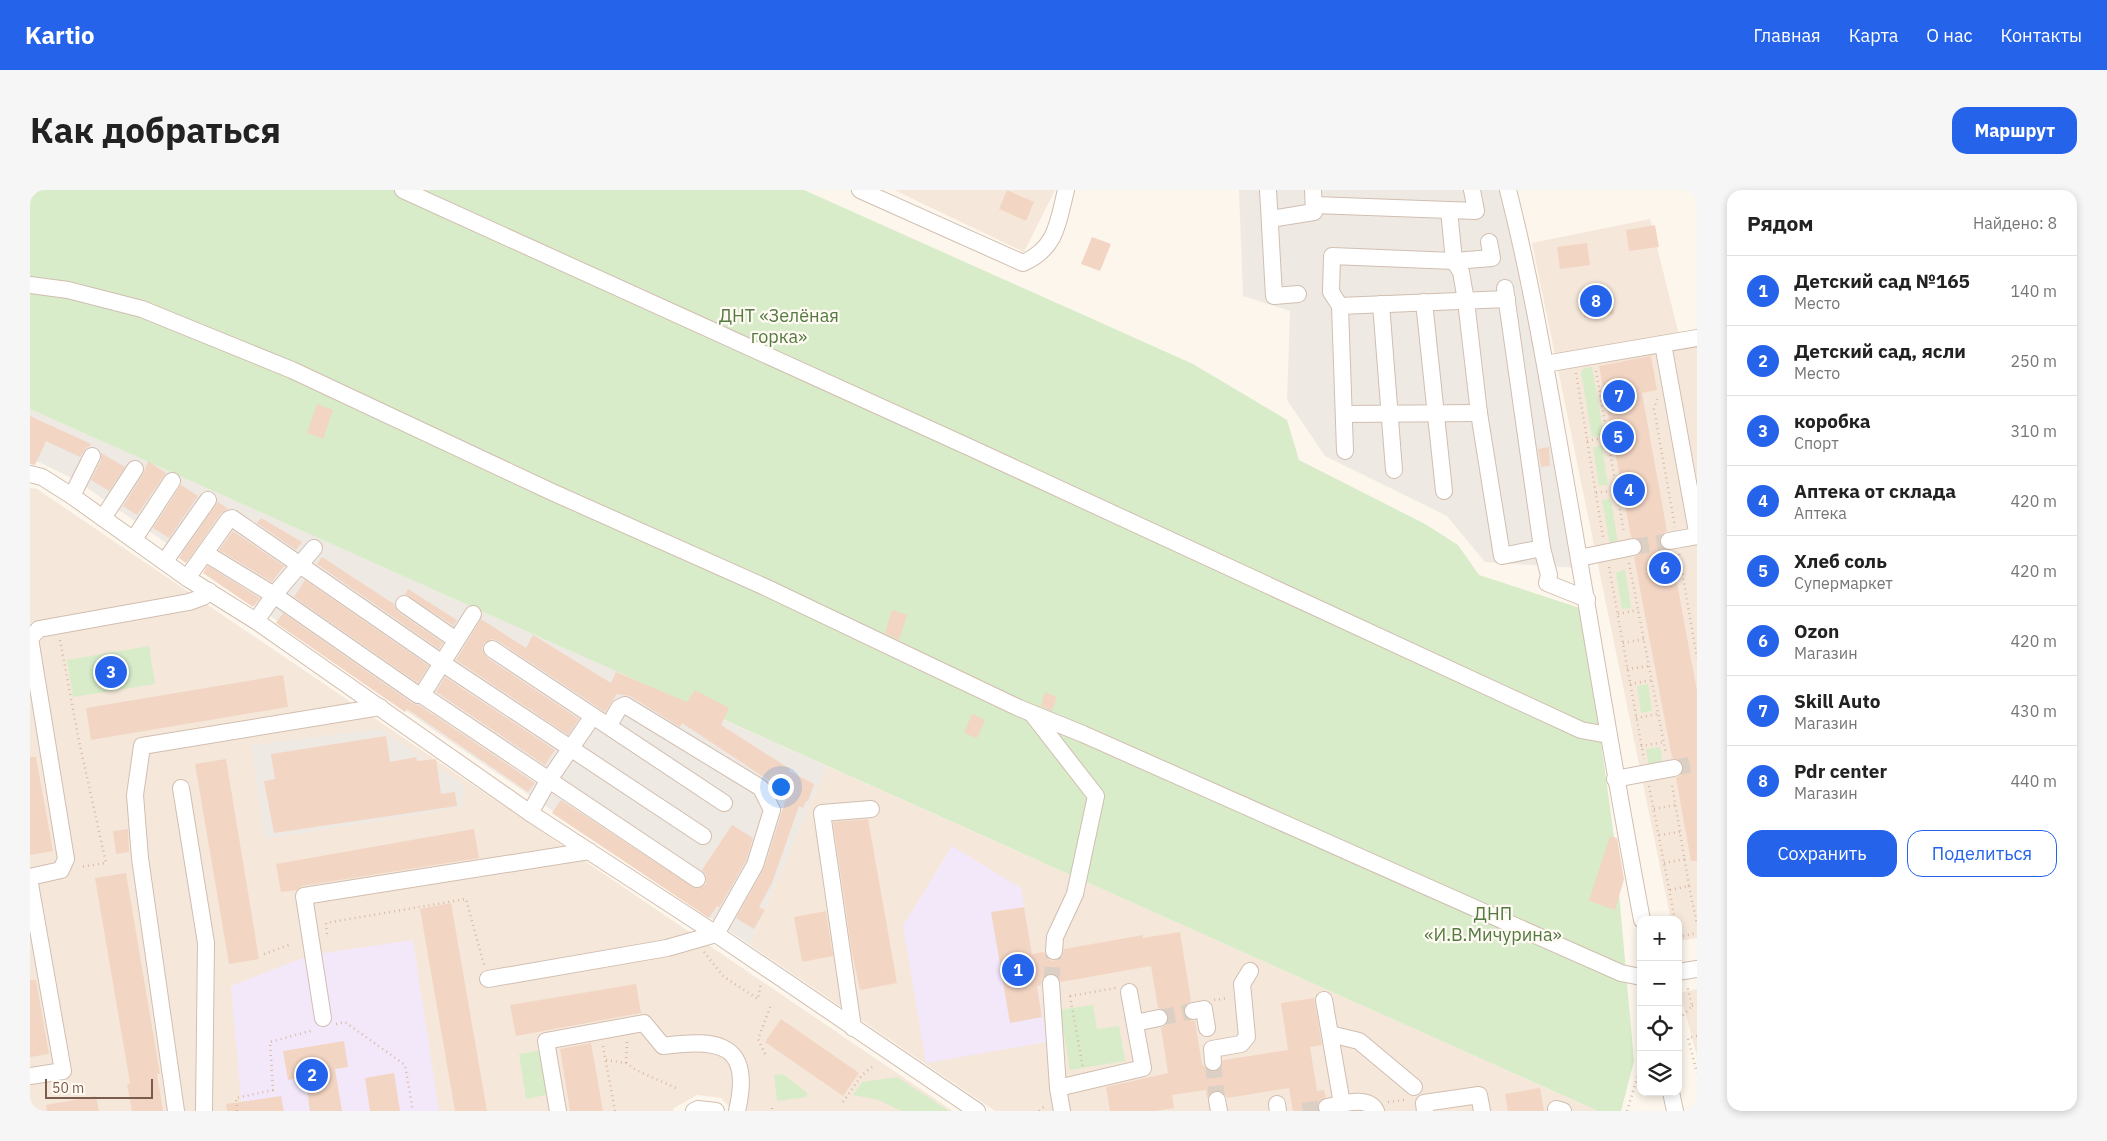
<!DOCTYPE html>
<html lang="ru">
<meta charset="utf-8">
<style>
:root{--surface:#fff;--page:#f6f6f6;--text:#222;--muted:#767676;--line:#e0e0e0;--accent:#2563eb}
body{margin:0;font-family:"IBM Plex Sans",sans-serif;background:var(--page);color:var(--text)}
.controls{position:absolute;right:15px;bottom:15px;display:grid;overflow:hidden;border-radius:10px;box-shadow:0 2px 8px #0003}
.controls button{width:45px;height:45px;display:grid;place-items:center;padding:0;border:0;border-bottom:1px solid var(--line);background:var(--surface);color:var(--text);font:25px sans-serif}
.scale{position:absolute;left:15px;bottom:12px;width:108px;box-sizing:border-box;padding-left:5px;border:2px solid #7a5c4d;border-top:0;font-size:14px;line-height:18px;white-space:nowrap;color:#7a5c4d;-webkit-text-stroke:4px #fffaf3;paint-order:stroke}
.you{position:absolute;left:750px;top:596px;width:18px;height:18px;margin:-12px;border:4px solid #fff;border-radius:50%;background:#1a73e8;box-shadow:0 0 0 8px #1a73e833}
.badge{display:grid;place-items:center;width:32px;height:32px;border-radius:50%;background:var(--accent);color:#fff;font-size:16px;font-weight:700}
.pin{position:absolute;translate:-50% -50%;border:2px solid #fff;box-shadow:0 1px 5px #0006}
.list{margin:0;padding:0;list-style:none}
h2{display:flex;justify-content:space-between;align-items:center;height:65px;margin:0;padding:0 20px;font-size:21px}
h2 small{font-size:16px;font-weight:400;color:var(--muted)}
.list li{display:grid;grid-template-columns:32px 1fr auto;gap:15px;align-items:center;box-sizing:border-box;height:70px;padding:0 20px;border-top:1px solid var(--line)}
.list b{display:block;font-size:19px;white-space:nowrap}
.list p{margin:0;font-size:16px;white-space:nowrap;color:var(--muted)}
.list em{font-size:16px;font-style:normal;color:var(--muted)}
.actions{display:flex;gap:10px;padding:15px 20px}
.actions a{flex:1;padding:11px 0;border:1px solid var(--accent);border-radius:15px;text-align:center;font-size:18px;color:var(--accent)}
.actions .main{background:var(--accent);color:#fff}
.icon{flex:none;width:28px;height:28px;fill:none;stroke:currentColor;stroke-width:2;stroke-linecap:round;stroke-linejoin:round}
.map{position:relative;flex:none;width:1667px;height:921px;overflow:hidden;border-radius:15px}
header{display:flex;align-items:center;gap:30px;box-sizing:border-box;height:70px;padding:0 25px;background:var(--accent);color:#fff}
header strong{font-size:24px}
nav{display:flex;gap:28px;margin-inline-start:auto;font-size:18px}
.intro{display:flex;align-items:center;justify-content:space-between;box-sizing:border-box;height:120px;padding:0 30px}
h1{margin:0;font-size:35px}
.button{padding:12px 22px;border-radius:15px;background:var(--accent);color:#fff;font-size:18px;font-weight:700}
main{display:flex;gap:30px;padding:0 30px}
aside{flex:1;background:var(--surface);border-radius:15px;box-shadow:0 2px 8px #0003}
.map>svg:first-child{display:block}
.residential{fill:#f5e8da}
.industrial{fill:#efe9e4}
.education{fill:#f3e8fa}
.green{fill:#d8ecc9}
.building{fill:#f3d5c3}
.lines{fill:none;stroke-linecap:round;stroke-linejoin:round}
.minor-tunnel{stroke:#dcd0c4;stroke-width:16;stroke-dasharray:16 8;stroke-linecap:butt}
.minor-casing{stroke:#d1beb0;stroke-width:18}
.path{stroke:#d9b8a5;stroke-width:2.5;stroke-dasharray:1 4;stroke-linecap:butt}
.minor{stroke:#fff;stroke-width:16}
.labels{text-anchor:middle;stroke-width:4.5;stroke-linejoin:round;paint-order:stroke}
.park-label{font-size:18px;fill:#537a41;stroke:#fffaf3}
</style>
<header>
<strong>Kartio</strong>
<nav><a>Главная</a><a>Карта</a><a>О нас</a><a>Контакты</a></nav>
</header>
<div class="intro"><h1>Как добраться</h1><a class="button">Маршрут</a></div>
<main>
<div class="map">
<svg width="1667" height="921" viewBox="0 0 1667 921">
<rect width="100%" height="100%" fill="#fdf6ec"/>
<g class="residential">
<polygon points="864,0 1025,0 994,62"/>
<polygon points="1620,29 1652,157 1667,155 1667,748 1648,751 1648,730 1641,730 1502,53"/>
<polygon points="0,298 7,299 923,921 703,921 691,908 667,905 644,918 643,921 0,921"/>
<polygon points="797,576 1568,921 965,921 720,755"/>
<polygon points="1667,799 1667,866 1650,803"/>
</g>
<g class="industrial">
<polygon points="1209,0 1469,0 1499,120 1547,378 1455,372 1417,326 1295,266 1257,210 1260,121 1213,106"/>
<polygon points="0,219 797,576 720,755 408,543 46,290 0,268"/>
<polygon points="349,539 434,595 433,617 235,649 221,555"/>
</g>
<g class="education">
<polygon points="922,656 991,698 1017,852 896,873 873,736"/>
<polygon points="383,750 409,921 212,921 201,796 280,765"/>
</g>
<g class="green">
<polygon points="0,0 774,0 1163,174 1257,230 1269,270 1395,334 1428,355 1449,385 1553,419 1584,647 1604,871 1591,921 1568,921 0,219"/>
<polygon points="1562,177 1574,245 1562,247 1551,182 1554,178"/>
<polygon points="1572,256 1578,295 1569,296 1563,257"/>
<polygon points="1581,309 1588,354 1580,355 1572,310"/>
<polygon points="1595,379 1601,418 1592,419 1586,383"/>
<polygon points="119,456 125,494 43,507 37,470"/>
<polygon points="1618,494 1622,521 1611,523 1607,496"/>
<polygon points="1630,557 1633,574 1619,577 1616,559"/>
<polygon points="1063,815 1067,839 1089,836 1095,871 1040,880 1030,820"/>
<polygon points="512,860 520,904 496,909 489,864"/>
<polygon points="753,884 777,903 777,907 747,911 744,885"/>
<polygon points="867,887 919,921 871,921 849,910 823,905 832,892"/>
</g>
<g class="building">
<polygon points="977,0 1004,12 996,31 969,19"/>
<polygon points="1625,35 1629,57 1599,61 1596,40"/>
<polygon points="1062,47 1081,54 1070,81 1051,74"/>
<polygon points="1557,53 1560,75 1530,79 1527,57"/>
<polygon points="1581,102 1584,124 1554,128 1551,106"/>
<polygon points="1621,166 1627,200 1612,203 1637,341 1632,344 1629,352 1632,358 1641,361 1667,501 1667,671 1661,671 1646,588 1651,585 1654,577 1651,571 1642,568 1604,367 1610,364 1613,355 1610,350 1601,347 1569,176"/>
<polygon points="287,214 303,220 293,249 277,243"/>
<polygon points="0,226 61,254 60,256 56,258 50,267 16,251 5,275 0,274"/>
<polygon points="1519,257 1520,276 1511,277 1508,259"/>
<polygon points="71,263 95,277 79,301 61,290 71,270"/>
<polygon points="118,271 136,283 107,325 93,316 113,284"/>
<polygon points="151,295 168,306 139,348 123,338"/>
<polygon points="188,312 198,319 191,323 156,373 149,368"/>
<polygon points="231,328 272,352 266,360 227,333"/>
<polygon points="203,341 254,376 242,392 189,360"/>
<polygon points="292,367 364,414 368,422 413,453 409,459 287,374"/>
<polygon points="178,376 230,408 223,417 173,383"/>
<polygon points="275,390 399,476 388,493 264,407"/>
<polygon points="378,399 427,430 424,436 375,404"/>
<polygon points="862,420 877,425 869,450 855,443"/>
<polygon points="253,423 382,513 389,515 505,593 498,602 377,519 375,522 246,433"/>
<polygon points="451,429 496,458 503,445 581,493 586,482 657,512 665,500 699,518 691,535 760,579 759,581 784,594 778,611 776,611 773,618 769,616 742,693 729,717 735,720 724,739 706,728 734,678 758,603 652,533 650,537 600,506 587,504 575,522 468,451 462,449 454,453 452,459 456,467 549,529 538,545 426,470"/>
<polygon points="253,485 258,517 61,550 56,518"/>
<polygon points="415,487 525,560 515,575 406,502"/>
<polygon points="1015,502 1027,507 1022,521 1011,516"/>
<polygon points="942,524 955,530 947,548 934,543"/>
<polygon points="356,546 360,572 386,567 387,571 406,569 411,604 425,602 427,616 244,643 234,591 245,589 241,564"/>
<polygon points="0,567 6,567 23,661 0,665"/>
<polygon points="196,569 229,769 199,774 165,574"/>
<polygon points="531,610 666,699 676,694 676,685 672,680 702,635 723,648 716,671 689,718 687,716 679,728 522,623"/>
<polygon points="838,629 867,793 830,800 822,763 803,632"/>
<polygon points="98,639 99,662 86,664 83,641"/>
<polygon points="444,639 449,668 272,696 267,700 251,702 246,674"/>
<polygon points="1580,646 1587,648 1594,689 1585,720 1559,711"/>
<polygon points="96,683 130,884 127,884 133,921 102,921 97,894 100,893 65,688"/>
<polygon points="421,713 457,921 425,921 390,719"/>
<polygon points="994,717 1002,764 1014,762 1018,769 1023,771 1032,767 1034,759 1113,745 1113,748 1150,742 1161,811 1154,817 1153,823 1159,830 1165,831 1172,874 1179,881 1189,880 1193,870 1258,860 1251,813 1284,808 1292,855 1280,857 1287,901 1294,900 1296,907 1288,914 1288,921 1263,921 1259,898 1197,908 1194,903 1186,900 1180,903 1177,909 1176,900 1142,905 1144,918 1125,921 1080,921 1076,897 1138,883 1131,838 1136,835 1139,826 1136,821 1128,818 1121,776 1031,792 1026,784 1016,784 1012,789 1011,795 1007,796 1012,827 980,833 961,722"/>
<polygon points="796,721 803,766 772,772 764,727"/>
<polygon points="0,790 6,790 19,864 0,867"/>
<polygon points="606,794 611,823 486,846 480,815"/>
<polygon points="751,829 829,883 813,906 735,852"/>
<polygon points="314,851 318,877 305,879 312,921 280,921 275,887 258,890 253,861"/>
<polygon points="561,853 573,921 540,921 530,859"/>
<polygon points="364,883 370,921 340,921 335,888"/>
<polygon points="1510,898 1514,921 1478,921 1475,904"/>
<polygon points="66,906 69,921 17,921 16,915"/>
<polygon points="251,906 254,921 197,921 196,914"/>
</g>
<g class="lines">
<g class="minor-tunnel">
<polyline points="1603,357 1639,351"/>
<polyline points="1644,578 1667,573"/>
<polyline points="1021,793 1024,761"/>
<polyline points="1129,828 1163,821"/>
<polyline points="1183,872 1187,910"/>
<polyline points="1273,921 1297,917"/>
</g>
<defs>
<g id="minor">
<polyline points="373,0 941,258 1551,540 1578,545"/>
<path d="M 830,0 L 993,73 C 1027,58 1028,32 1036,0"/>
<polyline points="1238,0 1244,106 1268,104"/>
<path d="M 1478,0 C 1501,90 1516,180 1532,271 C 1559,424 1583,577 1612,730"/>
<polyline points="1284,15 1446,21 1442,0"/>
<polyline points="1419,20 1424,71 1431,82 1436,111 1449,223 1472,366 1512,358"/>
<polyline points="1240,29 1284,22 1283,0"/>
<polyline points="0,95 38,100 112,119 262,180 522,302 735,397 989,518 1053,544 1591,783 1611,787"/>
<polyline points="1475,98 1512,358 1519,385 1517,393 1557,409"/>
<polyline points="1394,112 1414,301"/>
<polyline points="1351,114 1364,280"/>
<polyline points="1310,116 1477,109"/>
<polyline points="1633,154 1667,342"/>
<polyline points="1515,174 1667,148"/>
<polyline points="1314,224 1449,223"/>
<polyline points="1315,261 1310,116 1301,102 1302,66 1424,71 1462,68 1459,52"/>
<polyline points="0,284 12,287 42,306 157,388 226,431 500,623 686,744 947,921"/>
<polyline points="42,306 62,266"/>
<polyline points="73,328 105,279"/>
<polyline points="104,349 142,291"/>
<polyline points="1639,351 1667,346"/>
<polyline points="175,363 244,405 388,505 392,505 667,689"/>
<polyline points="1549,368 1603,357"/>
<polyline points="135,371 178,310"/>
<polyline points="157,388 199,329 202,328 412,473 673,646"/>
<polyline points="374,414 426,450"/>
<polyline points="226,431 244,405 284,358"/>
<polyline points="462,459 694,613"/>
<polyline points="392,505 443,424"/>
<polyline points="1003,525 1066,606 1045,704 1025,747 1024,761"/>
<polyline points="1585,589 1644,578"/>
<polyline points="151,598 176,753 174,921"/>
<polyline points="500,623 518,591 563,526"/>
<polyline points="0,687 31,680 36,669 0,448 9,439 159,412 173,407 179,401"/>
<polyline points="0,694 33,881 0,886"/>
<polyline points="1648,782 1667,779"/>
<polyline points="458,789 637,758 686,744 725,675 742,620 731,598 595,515 589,518 579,535"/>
<polyline points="1021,793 1028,898 1032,921"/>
<polyline points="1294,810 1312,914"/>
<polyline points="1163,821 1174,819 1177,838"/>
<polyline points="293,828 274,706 559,661"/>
<polyline points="1105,833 1129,828"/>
<polyline points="823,838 792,623 841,619"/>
<polyline points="1300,844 1329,851 1384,897"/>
<polyline points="1183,872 1182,859 1211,854 1217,847 1212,794 1220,781"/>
<polyline points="1028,898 1113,878 1099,802"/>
<polyline points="1641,902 1645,921"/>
<polyline points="1187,910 1189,921"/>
<polyline points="1247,914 1248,921"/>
<path d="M 1297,917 C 1312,914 1338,905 1346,921"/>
<polyline points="146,921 110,668 105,605 112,556 350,517"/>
<path d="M 528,921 L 516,851 L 614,833 L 633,856 C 690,848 723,854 707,921"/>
<polyline points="664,921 668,919 686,921"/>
<polyline points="1395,921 1394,913 1449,905 1452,921"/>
<polyline points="1527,921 1526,919 1533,921"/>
</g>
</defs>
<use href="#minor" class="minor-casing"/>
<g class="path">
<polyline points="1566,181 1594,343"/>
<polyline points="1546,183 1573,347"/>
<polyline points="1627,209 1624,219 1645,337"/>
<polyline points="1557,251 1577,247"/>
<polyline points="1566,303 1586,300"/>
<polyline points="1649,364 1667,468"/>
<polyline points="1599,373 1636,564"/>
<polyline points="1579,377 1614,569"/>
<polyline points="1588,424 1608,420"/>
<polyline points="30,450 49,551 76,673 49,677"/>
<polyline points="1593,453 1614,449"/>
<polyline points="1597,479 1619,476"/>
<polyline points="1600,494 1622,490"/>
<polyline points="1606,528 1628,524"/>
<polyline points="1611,556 1634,552"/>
<polyline points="1619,596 1645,730"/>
<polyline points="1624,619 1645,615"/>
<polyline points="1629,645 1650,642"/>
<polyline points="1634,673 1655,669"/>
<polyline points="1659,696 1667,734"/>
<polyline points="1640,700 1659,696 1642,594"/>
<polyline points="297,744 296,733 436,709 454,775"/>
<polyline points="1648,747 1651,767"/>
<polyline points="1648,747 1667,743"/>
<polyline points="674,762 694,787 728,809 731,792"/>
<polyline points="234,764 259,755"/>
<polyline points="1040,806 1053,878"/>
<polyline points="1040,806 1086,798"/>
<polyline points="1184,810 1198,808"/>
<polyline points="1662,816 1667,815"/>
<polyline points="1648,826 1652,826 1662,816 1657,795"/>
<polyline points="306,834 315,832 375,875 383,921"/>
<polyline points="1667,846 1658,848 1667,883"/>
<polyline points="573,856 585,921"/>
<polyline points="735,864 728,849 741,815"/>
<polyline points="576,870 596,873 606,880 648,899"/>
<polyline points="596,873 597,852"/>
<polyline points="813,912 832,885 842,877"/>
<polyline points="1358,912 1374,910"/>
<polyline points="742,918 742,921"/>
<polyline points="207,921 206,908 243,900 240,852 284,840"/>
<polyline points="1009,921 1015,916"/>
<polyline points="1597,921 1611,875"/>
</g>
<use href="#minor" class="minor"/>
</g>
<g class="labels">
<g class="park-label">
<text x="749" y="132">ДНТ «Зелёная<tspan x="749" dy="21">горка»</tspan></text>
<text x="1463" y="730">ДНП<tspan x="1463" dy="21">«И.В.Мичурина»</tspan></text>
</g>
</g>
</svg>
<div class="controls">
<button>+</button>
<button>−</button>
<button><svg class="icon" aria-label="locate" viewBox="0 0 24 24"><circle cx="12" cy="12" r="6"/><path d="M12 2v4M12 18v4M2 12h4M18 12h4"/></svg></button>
<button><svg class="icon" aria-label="layers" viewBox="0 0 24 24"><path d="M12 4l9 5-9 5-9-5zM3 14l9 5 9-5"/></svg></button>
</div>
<div class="scale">50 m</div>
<div class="you"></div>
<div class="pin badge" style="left:988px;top:780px">1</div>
<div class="pin badge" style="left:282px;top:885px">2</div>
<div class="pin badge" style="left:81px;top:482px">3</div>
<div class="pin badge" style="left:1599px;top:300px">4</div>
<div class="pin badge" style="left:1588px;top:247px">5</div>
<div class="pin badge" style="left:1635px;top:378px">6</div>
<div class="pin badge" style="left:1589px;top:206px">7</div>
<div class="pin badge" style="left:1566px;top:111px">8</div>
</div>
<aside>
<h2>Рядом<small>Найдено: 8</small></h2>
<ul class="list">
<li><span class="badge">1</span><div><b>Детский сад №165</b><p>Место</p></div><em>140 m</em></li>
<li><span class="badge">2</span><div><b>Детский сад, ясли</b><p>Место</p></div><em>250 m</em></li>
<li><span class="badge">3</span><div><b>коробка</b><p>Спорт</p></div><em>310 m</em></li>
<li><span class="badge">4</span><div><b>Аптека от склада</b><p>Аптека</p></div><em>420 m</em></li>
<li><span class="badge">5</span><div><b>Хлеб соль</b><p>Супермаркет</p></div><em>420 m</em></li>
<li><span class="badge">6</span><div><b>Ozon</b><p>Магазин</p></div><em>420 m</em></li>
<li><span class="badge">7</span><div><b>Skill Auto</b><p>Магазин</p></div><em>430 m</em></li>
<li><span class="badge">8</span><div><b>Pdr center</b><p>Магазин</p></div><em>440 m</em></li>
</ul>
<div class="actions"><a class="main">Сохранить</a><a>Поделиться</a></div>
</aside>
</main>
